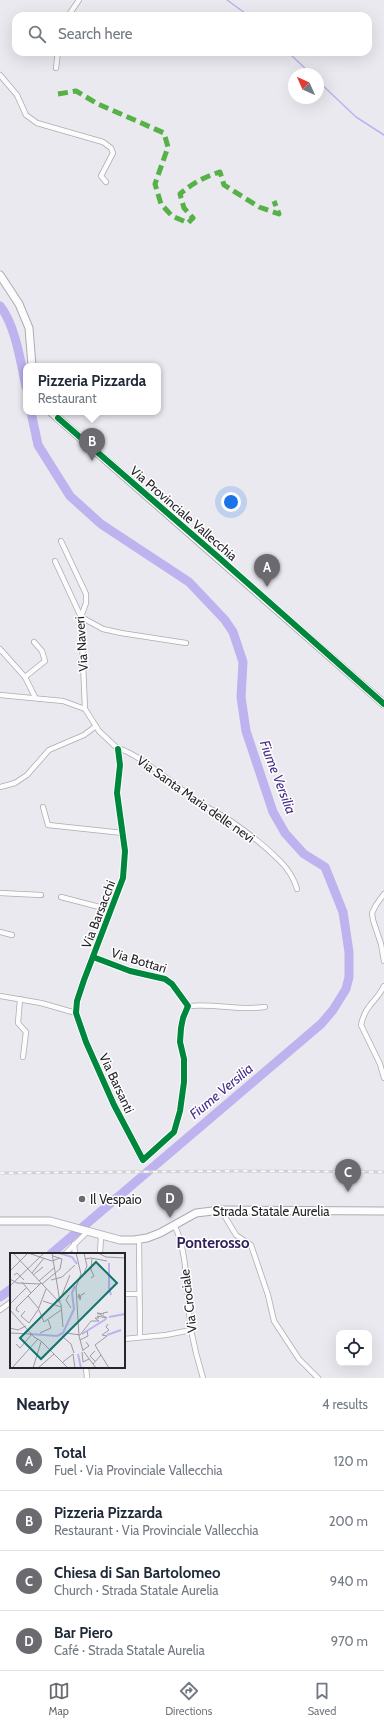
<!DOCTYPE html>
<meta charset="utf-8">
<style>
:root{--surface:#fff;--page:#f6f6f7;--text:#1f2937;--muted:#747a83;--line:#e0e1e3;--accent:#6b6a6f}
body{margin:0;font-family:Cabin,sans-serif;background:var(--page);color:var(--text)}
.controls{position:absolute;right:12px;bottom:12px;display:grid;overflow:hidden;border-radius:8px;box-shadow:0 4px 16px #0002}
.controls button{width:36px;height:36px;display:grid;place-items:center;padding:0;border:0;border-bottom:1px solid var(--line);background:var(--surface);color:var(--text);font:20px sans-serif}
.compass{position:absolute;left:288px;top:68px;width:36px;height:36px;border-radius:50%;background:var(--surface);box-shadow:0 4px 16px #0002;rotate:315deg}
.you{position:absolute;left:231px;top:502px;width:14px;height:14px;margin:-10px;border:3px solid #fff;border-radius:50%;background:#1a73e8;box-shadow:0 0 0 6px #1a73e833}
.badge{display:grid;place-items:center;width:26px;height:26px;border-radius:50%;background:var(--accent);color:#fff;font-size:13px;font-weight:700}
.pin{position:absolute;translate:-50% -33px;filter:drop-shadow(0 1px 2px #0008)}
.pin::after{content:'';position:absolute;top:21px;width:14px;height:12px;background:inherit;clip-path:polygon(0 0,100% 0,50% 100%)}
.popup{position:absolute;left:23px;top:363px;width:138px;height:52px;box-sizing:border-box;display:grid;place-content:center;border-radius:8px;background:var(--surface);filter:drop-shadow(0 1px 3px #0005);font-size:13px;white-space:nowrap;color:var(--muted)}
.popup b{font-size:15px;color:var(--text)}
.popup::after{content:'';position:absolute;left:50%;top:100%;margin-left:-8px;border:8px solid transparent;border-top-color:var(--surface)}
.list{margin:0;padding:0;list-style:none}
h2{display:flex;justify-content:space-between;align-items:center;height:52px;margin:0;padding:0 16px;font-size:17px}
h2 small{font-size:13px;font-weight:400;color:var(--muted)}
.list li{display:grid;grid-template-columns:26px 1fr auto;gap:12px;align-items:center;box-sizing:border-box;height:60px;padding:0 16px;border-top:1px solid var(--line)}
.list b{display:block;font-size:15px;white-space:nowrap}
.list p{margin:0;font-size:13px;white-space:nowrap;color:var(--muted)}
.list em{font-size:13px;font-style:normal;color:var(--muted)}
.icon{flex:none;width:22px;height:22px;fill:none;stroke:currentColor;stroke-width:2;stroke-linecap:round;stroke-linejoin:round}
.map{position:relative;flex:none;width:384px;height:1378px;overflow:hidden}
.search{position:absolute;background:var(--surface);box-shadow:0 4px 16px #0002;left:12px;right:12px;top:12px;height:44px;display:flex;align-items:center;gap:10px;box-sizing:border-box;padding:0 14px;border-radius:12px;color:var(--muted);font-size:15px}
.sheet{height:292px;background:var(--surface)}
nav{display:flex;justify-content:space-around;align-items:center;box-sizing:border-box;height:56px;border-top:1px solid var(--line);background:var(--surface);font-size:11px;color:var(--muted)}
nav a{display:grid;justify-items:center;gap:2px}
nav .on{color:var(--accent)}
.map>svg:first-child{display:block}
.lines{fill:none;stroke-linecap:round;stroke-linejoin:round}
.stream{stroke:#beb2ef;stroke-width:1.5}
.river{stroke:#beb2ef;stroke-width:9}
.minor-casing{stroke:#acacb1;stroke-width:6}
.secondary-casing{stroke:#acacb1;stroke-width:9}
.primary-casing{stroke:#acacb1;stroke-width:9}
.minor{stroke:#fcfcfd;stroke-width:4.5}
.secondary{stroke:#fcfcfd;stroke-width:7}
.primary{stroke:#fcfcfd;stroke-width:7}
.rail-casing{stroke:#d2d2d4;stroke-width:3}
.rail{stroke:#fff;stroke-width:1.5;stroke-dasharray:4.5;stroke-linecap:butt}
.quiet{stroke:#56b246;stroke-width:5;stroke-dasharray:10 5;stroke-linecap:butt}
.cycleway-casing{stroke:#fff;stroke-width:8}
.cycleway{stroke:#00873e;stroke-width:6}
.poi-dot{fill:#6b6a6f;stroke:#fff;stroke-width:1.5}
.labels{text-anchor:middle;stroke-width:3;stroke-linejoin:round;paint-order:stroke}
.street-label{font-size:13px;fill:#26252a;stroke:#fff}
.poi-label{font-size:13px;fill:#26252a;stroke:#fff;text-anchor:start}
.water-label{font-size:14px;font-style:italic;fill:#4a2c8c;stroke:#fff}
.quarter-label{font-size:15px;font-weight:bold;fill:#30205a;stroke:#fff}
.inset-river{fill:none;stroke:#beb2ef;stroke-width:2}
.inset-road{fill:none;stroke:#9c9ba1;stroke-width:1}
.view{fill:#0f766e;fill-opacity:0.15;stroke:#0f766e;stroke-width:2}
.inset-edge{fill:none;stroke:#26252a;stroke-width:2}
</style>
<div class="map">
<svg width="384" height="1378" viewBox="0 0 384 1378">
<rect width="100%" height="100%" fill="#eae9f0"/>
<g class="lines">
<g class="stream">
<polyline points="227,0 249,16"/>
<polyline points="288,52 311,74"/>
<polyline points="318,81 356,117 384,135"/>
</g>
<g class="river">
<path d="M 0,306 C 15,324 21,363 26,387"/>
<polyline points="31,412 38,445 70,496 101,524 189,582 225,620 233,632 243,662 241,697 246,731 273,812 285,833 293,842 304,854 325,867 343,912 349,952 349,977 346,989 333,1010 321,1024 51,1254"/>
<polyline points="0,1297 11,1289"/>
</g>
<defs>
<g id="minor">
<polyline points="68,16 79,0"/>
<polyline points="56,68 58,52"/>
<polyline points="0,75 17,95 26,115 37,123 103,142 111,148 113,153 101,176 106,182"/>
<polyline points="61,541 86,594 86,603 81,617 103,629 121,633 186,643"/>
<polyline points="55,561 81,617 85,709"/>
<polyline points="0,649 25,677 35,697"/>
<polyline points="25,677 45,661 42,651 34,642"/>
<path d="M 0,695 L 63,701 L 85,709 L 99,731 L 118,749 C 133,749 183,792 199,802 C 211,810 224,816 235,824 C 251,835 267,848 280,861 C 288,869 294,878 297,889"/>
<polyline points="0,787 15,783 27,775 49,750 84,735 96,726"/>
<polyline points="43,807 48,825 123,833"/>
<polyline points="0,893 41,895"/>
<polyline points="384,894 376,905 372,913 373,920 381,944 384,961"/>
<polyline points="61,897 111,910"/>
<polyline points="0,932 12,935"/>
<polyline points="93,957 130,971 165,979 172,984 188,1006 183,1018 181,1028 180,1042 184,1059 184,1082 180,1111 174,1132 143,1160 114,1105 86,1042 76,1013 77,1001 84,980 123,878 125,851 117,793 120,765 118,749"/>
<path d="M 384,986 C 376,1003 366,1003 361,1025 L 380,1064 L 384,1078"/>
<polyline points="0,996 41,1003 76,1013"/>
<polyline points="20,999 18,1023 26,1032 23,1057"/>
<path d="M 188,1006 C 214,1003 239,1011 265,1007"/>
<polyline points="221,1210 236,1235 251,1245 268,1295 274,1321 299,1359 318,1378"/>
<path d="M 174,1225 C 188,1248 187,1303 191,1330 C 194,1346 198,1362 203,1378"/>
<polyline points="139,1239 140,1337"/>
<polyline points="74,1244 75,1254"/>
<polyline points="65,1254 87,1232"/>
<polyline points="100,1254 101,1236"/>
<polyline points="124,1294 139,1294"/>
<polyline points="0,1310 11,1302"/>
<polyline points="124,1339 166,1335 191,1330"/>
<polyline points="86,1367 87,1378"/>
</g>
<g id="secondary">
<polyline points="0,275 19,304 29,328 32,366"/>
<polyline points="51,412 384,704"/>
</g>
<polyline id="primary" points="0,1221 50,1221 120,1240 134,1240 147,1238 160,1233 196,1213 221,1210 384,1211"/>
</defs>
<use href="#minor" class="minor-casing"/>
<use href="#secondary" class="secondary-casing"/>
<use href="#primary" class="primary-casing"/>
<use href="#minor" class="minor"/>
<use href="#secondary" class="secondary"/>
<use href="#primary" class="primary"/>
<defs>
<polyline id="rail" points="0,1173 236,1171 384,1172"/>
</defs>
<use href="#rail" class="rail-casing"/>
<use href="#rail" class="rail"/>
<path class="quiet" d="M 58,94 L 76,91 L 98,104 L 164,133 L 168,147 L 155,184 L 161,204 L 172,216 L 188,223 L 193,218 L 184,208 L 180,194 C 193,183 204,177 220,172 L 224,185 L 259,207 L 279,214 L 274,201"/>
<defs>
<g id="cycleway">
<polyline points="58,418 217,556 384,704"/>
<polyline points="93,957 130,971 165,979 172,984 188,1006 183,1018 181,1028 180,1042 184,1059 184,1082 180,1111 174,1132 143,1160 114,1105 86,1042 76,1013 77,1001 84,980 123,878 125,851 117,793 120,765 118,749"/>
</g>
</defs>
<use href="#cycleway" class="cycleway-casing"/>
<use href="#cycleway" class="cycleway"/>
</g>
<circle class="poi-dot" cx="82" cy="1199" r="4"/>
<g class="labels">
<g class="street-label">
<text transform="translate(184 513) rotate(41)" y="5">Via Provinciale Vallecchia</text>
<text transform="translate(81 644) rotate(-94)" y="5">Via Naveri</text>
<text transform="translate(196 799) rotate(35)" y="5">Via Santa Maria delle nevi</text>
<text transform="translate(98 914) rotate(-69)" y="5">Via Barsacchi</text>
<text transform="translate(139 960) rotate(17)" y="5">Via Bottari</text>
<text transform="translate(117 1083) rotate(65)" y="5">Via Barsanti</text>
<text x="271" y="1216">Strada Statale Aurelia</text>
<text transform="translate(188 1301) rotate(-97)" y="5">Via Crociale</text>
</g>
<g class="poi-label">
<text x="90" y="1204">Il Vespaio</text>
</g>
<g class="water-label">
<text transform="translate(278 777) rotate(69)" y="5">Fiume Versilia</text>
<text transform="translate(221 1091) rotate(-40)" y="5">Fiume Versilia</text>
</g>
<g class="quarter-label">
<text x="213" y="1248">Ponterosso</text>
</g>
</g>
<g transform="translate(10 1253)">
<rect width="115" height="115" fill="#eae9f0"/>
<path class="inset-river" d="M 49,0 L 62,4 L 67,11M 99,10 L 99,35 L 101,42M 99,64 L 115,61M 20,81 L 47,83 L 53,80 L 64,56 L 62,40 L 65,33M 72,81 L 96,66M 97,82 L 111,77M 68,101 L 71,115"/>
<path class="inset-road" d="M 3,0 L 51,51 L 53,74M 42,0 L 50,49M 66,0 L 71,21 L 66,34 L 69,83 L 73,98M 88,0 L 96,4 L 115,5M 75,6 L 81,5 L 97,8M 10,8 L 18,0 L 42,8 L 50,5M 0,18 L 10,8M 22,20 L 34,5M 74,20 L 77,13 L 74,0M 4,22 L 7,20 L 14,27M 23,22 L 33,14M 81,25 L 84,23 L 81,17 L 82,5M 0,26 L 7,30 L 30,31M 41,27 L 52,24 L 65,12M 29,28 L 44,15M 12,29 L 21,40M 32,31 L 50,16 L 52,6 L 43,3M 0,33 L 34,0M 52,42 L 60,22M 59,42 L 56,47 L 61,55M 18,43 L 29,56M 68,45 L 69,41 L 70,47 L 71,42 L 75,40M 33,48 L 51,54M 0,51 L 16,35M 0,57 L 24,84 L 31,88 L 58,115M 29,57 L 34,69M 15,58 L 11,63 L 19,70 L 28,57 L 36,36M 9,59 L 6,57 L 7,54 L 31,30M 34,69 L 51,57M 0,75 L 8,77 L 16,73M 0,80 L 21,81M 30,80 L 41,75 L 38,67M 53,84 L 61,91 L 64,100M 70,87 L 78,83 L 77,78M 6,91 L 10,95 L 22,81M 41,97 L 56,80 L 70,82 L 81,68 L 89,68 L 85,65 L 89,65 L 87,63 L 97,65 L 87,60 L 94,61 L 93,60 L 98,59M 73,97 L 79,93 L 76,89M 85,98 L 80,103 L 85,108M 72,99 L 73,109 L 79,106M 74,99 L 86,115M 63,101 L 65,115M 91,102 L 99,115M 53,109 L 63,101M 83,111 L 91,102 L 85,92 L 97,83 L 92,82 L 99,77 L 96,74 L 98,71M 2,115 L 28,86M 23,115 L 31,89M 28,115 L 44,101"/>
<path class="view" d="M 86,9 L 107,30 L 31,106 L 10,85 Z"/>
<rect width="115" height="115" class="inset-edge"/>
</g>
</svg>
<div class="controls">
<button><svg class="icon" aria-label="locate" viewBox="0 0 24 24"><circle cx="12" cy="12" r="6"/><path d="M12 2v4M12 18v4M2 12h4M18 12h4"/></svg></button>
</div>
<svg class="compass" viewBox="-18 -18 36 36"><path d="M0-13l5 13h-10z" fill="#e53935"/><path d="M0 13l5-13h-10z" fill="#747a83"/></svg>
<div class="you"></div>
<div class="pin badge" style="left:267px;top:587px">A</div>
<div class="pin badge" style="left:92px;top:461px">B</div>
<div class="popup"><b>Pizzeria Pizzarda</b>Restaurant</div>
<div class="pin badge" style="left:348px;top:1192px">C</div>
<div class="pin badge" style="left:170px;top:1218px">D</div>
<div class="search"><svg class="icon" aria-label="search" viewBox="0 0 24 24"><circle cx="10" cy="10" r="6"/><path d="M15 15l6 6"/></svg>Search here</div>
</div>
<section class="sheet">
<h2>Nearby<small>4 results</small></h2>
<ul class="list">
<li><span class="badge">A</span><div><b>Total</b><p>Fuel · Via Provinciale Vallecchia</p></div><em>120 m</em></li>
<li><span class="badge">B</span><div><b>Pizzeria Pizzarda</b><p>Restaurant · Via Provinciale Vallecchia</p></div><em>200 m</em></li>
<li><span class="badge">C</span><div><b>Chiesa di San Bartolomeo</b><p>Church · Strada Statale Aurelia</p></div><em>940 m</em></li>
<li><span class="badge">D</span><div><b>Bar Piero</b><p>Café · Strada Statale Aurelia</p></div><em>970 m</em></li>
</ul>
</section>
<nav>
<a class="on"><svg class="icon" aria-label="map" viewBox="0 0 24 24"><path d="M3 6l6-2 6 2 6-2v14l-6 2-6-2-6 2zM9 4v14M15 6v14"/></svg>Map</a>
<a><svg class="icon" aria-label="directions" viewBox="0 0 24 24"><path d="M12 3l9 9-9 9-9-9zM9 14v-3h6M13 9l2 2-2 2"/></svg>Directions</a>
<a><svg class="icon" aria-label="saved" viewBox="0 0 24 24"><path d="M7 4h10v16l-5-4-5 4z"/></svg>Saved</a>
</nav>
